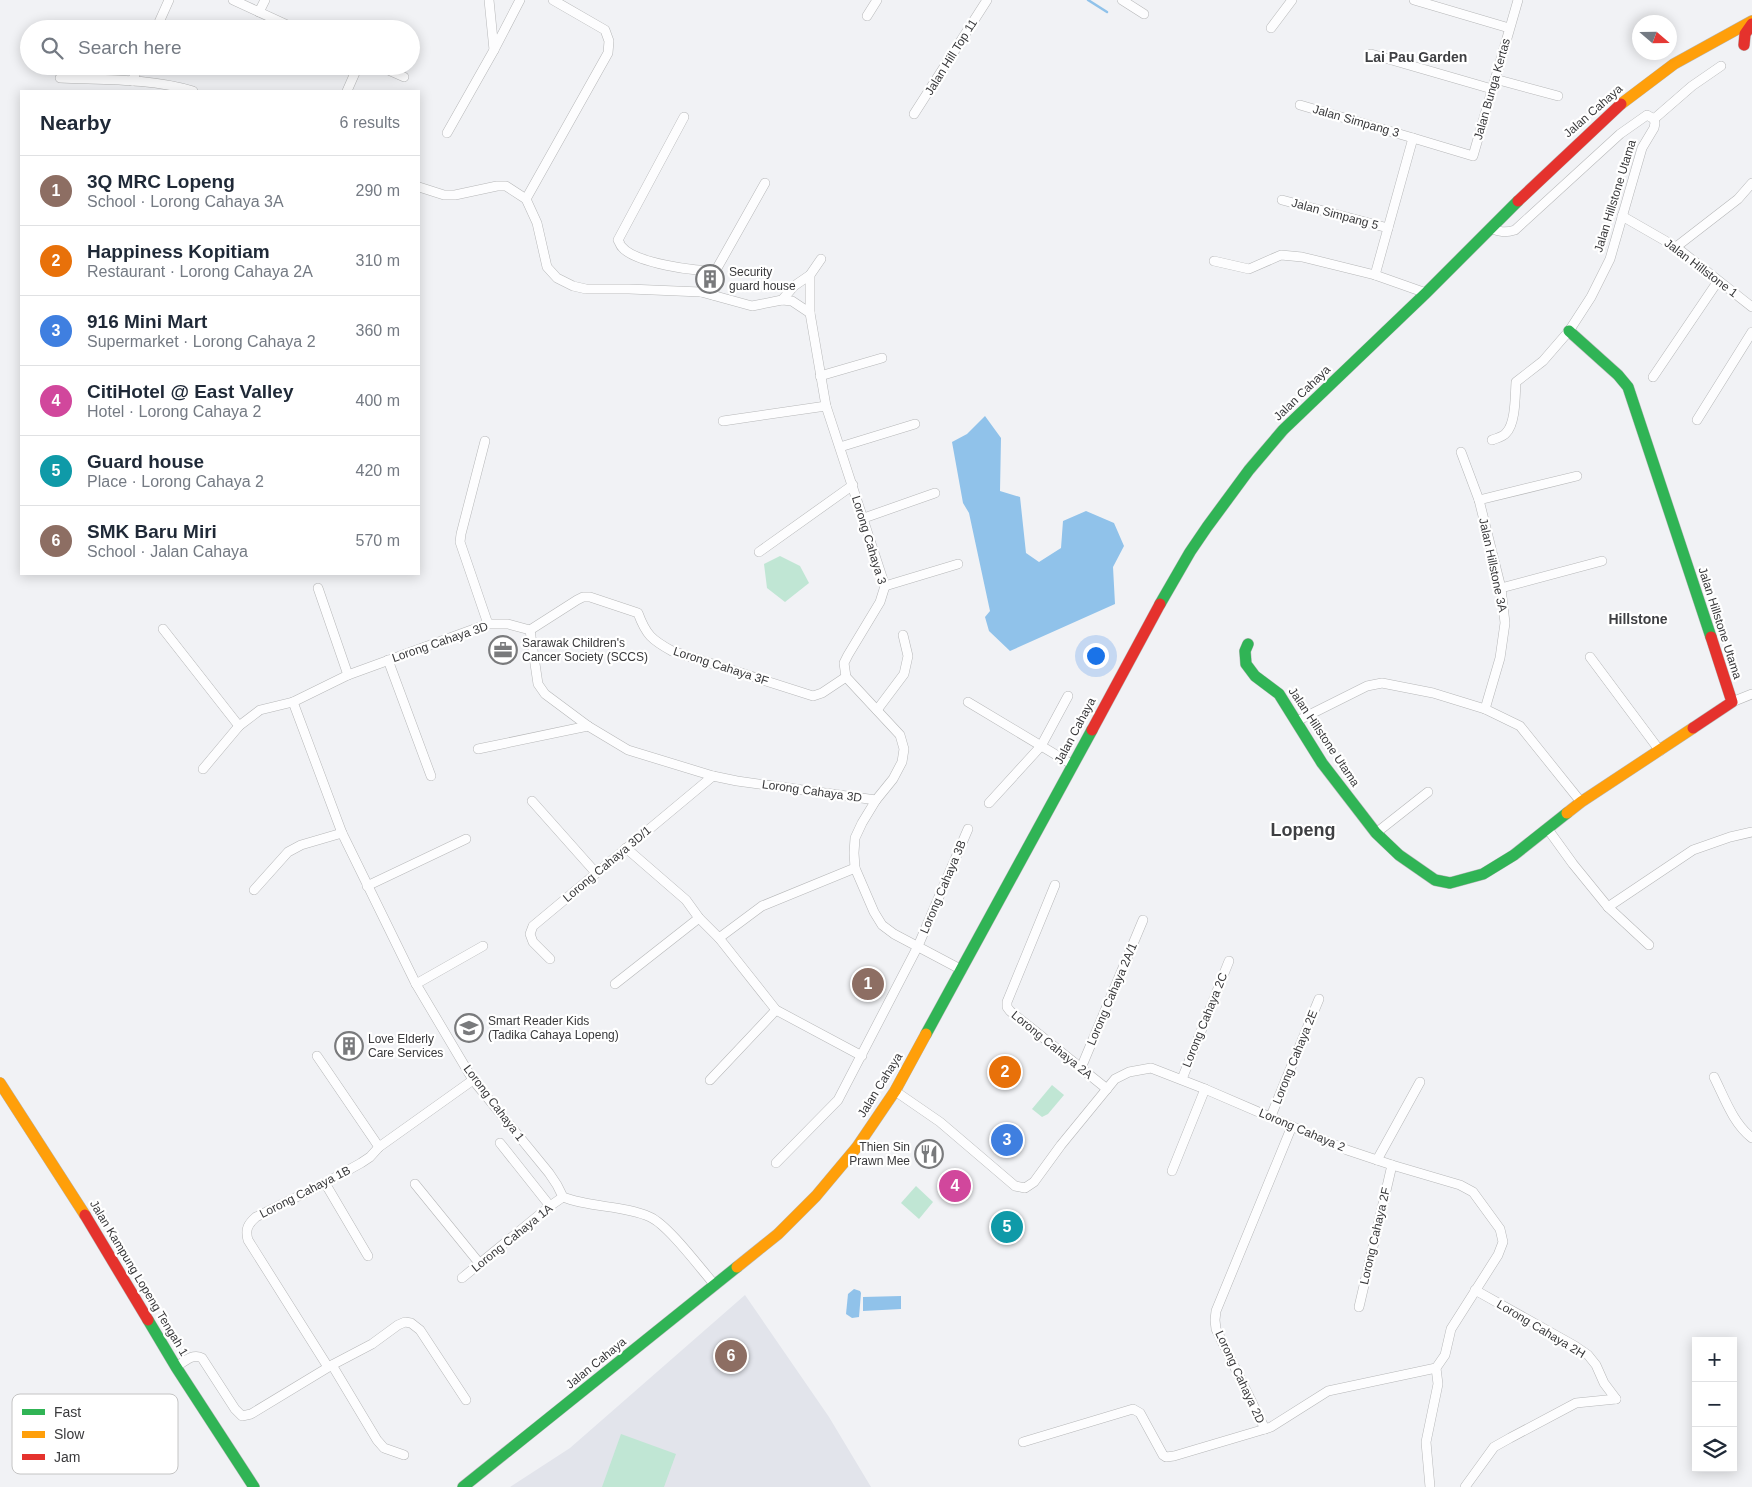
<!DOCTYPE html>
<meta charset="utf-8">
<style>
:root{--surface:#fff;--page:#f6f6f7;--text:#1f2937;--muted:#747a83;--line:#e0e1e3;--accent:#b45309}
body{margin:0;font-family:Helvetica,sans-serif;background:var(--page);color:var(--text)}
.controls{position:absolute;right:15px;bottom:15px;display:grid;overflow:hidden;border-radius:0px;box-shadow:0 2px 12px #0003}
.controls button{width:45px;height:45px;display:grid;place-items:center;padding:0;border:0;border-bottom:1px solid var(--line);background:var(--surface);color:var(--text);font:25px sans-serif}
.compass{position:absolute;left:1632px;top:15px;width:45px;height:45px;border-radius:50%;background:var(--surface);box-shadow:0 2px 12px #0003;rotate:110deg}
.you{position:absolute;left:1095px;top:655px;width:18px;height:18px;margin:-12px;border:4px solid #fff;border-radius:50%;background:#1a73e8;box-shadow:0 0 0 8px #1a73e833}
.badge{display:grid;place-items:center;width:32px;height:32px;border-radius:50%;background:var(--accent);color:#fff;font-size:16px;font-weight:700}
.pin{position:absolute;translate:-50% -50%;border:2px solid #fff;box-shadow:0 1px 5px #0006}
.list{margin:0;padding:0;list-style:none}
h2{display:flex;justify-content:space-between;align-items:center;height:65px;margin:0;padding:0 20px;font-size:21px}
h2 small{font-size:16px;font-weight:400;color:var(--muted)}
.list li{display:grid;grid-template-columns:32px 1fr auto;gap:15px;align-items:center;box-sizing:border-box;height:70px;padding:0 20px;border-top:1px solid var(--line)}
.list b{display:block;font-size:19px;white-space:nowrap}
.list p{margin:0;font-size:16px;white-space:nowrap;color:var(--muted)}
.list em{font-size:16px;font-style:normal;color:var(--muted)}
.icon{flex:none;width:28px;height:28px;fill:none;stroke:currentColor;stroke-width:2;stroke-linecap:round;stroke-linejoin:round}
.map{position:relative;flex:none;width:1752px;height:1487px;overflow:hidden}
.search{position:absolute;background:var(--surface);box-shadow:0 2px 12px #0003;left:20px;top:20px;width:400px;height:55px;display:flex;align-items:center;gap:12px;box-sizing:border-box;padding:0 18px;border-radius:28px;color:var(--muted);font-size:19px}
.panel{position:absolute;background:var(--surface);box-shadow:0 2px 12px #0003;left:20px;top:90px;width:400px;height:485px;border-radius:0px}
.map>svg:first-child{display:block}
.built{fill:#e2e4eb}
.green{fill:#c0e6d4}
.water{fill:#90c2ea}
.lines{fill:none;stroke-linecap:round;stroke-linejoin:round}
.stream{stroke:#90c2ea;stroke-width:2.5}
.street-casing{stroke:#b6b7b8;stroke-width:10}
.fast-casing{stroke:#b6b7b8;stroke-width:12}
.slow-casing{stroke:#b6b7b8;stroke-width:12}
.jam-casing{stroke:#b6b7b8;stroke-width:12}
.street{stroke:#fdfdfe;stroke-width:9}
.fast{stroke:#30b455;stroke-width:11}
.slow{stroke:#ff9f0a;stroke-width:11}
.jam{stroke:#e5322d;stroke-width:11}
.labels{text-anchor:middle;stroke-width:4.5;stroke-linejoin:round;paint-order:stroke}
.street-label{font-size:12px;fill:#39393b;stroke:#fff}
.poi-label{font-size:12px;fill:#39393b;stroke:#fff;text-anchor:start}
.neighbourhood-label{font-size:14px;font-weight:bold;fill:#3e3f42;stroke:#fff}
.district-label{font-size:18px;font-weight:bold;fill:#3e3f42;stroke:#fff}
.key{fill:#fff;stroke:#c4c4c4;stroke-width:1}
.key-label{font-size:14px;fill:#39393b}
</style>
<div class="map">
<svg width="1752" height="1487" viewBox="0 0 1752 1487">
<rect width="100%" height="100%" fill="#f1f2f5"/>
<polygon class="built" points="745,1295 829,1417 871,1487 510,1487 570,1448"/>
<g class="green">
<polygon points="780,556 800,566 809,583 785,602 767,588 764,564"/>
<polygon points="1052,1085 1064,1095 1048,1114 1042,1117 1032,1109"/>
<polygon points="916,1186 933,1202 919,1219 901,1203"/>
<polygon points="621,1434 676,1454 664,1487 602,1487"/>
</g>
<g class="water">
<polygon points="985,416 1001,438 1000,491 1020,497 1026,553 1039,562 1061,548 1063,521 1086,511 1114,523 1124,546 1113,567 1115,604 1010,651 989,631 985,617 990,611 969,513 963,503 952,442 967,434"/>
<polygon points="854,1289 860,1291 861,1293 859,1317 852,1318 846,1314 848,1294"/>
<polygon points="901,1296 901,1309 863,1311 863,1297"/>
</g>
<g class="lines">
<polyline class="stream" points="1088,0 1107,12"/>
<defs>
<g id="street">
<polyline points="233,0 296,29"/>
<polyline points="553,0 605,30 609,41 608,53 526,199 537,223 547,267 557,278 573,286 586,289 629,289 701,292 752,306 782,300 792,301 810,313"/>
<polyline points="1122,0 1144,14"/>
<polyline points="1414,0 1509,28"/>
<polyline points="259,12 265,0"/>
<polyline points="867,16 877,0"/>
<polyline points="1271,28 1292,0"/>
<polyline points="156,29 169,0"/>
<polyline points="494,50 520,0"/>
<polyline points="1371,54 1492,89"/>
<polyline points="379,66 404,77"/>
<path d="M 60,78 C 104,80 150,78 193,91"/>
<polyline points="1495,79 1558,96"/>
<polyline points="132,81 139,66"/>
<polyline points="347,91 358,66"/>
<polyline points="1300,105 1413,138"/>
<polyline points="914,114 987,0"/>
<path d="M 684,117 L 618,240 C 619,241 621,247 622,247 C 633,262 698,273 716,270 L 765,183"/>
<polyline points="1654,119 1692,86 1721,66"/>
<polyline points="447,133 494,50 489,0"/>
<polyline points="419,187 444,195 455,195 497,186 506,186 526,199"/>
<polyline points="1282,200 1388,228"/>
<polyline points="1622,216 1676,247 1752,307"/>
<path d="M 1490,228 C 1499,232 1505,233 1515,230 L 1620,134 L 1647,115 L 1654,119"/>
<polyline points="1676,247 1738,199 1752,183"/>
<polyline points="821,259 810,275 810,313 826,406 885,586 880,602 848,655 844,663 846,677 900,735 904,749 902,762 893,779 876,800 862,823 855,838 854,853 855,868 874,912 882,925 894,934 962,970"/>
<polyline points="1214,261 1249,269 1281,255 1302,257 1375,275 1426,293"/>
<polyline points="1375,275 1413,138 1473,156 1518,0"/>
<polyline points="701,292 707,272"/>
<polyline points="713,295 718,277 716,270"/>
<polyline points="782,300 794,286 810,275"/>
<polyline points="820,376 882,358"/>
<polyline points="1653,377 1718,281"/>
<polyline points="1697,420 1752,332"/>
<polyline points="723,421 826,406"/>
<path d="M 1492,440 C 1497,438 1503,437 1506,433 C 1516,423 1515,395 1516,382 L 1543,361 L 1569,331 L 1591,297 L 1610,259 L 1642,148 L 1654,128 L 1655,123 L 1654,119"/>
<polyline points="485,441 461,534 460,542 488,624"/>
<polyline points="840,447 915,424"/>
<polyline points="1461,452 1479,500 1501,588 1505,623 1500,658 1485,709"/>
<polyline points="1479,500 1577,476"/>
<polyline points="864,518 935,493"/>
<polyline points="759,552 853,485"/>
<polyline points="885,586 958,564"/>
<polyline points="318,588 348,675"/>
<polyline points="1501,588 1602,561"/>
<polyline points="163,629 239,726"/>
<path d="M 530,630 L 577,600 L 583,597 L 590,597 L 638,613 C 646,635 652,640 672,651 L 813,696 L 822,693 L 846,677"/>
<polyline points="1590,657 1660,751"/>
<polyline points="388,660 431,776"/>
<path d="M 293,702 L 342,833 L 416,984 L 473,1080 L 549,1173 L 557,1185 L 563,1197 C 591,1208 623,1205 650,1217 C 668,1225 700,1268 714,1284"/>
<polyline points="968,702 1073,765"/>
<polyline points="1732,702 1752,694"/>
<polyline points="877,710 904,674 908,656 903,635"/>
<polyline points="1297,721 1367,686 1382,683 1433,693 1485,709 1520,726 1581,802"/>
<polyline points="478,749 588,726"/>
<polyline points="203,769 239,726 260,710 293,702 348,675 488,624 508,624 530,630 538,684 545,694 588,726 628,750 713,776 737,781 876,800"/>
<polyline points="532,801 596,873"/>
<polyline points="989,803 1041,746 1068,696"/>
<polyline points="1547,828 1573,864 1608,907 1693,850 1730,837 1752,832"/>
<polyline points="1376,833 1428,792"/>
<polyline points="626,848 686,900 699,918 719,938 762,906 855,868"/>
<polyline points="1055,885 1007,1002 1007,1007 1010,1011 1107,1089"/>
<polyline points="367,886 466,839"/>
<polyline points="254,890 288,852 301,845 342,833"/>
<polyline points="1608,907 1649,945"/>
<polyline points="719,938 776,1010 862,1056"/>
<polyline points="550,959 533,942 530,934 533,926 713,776"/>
<polyline points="416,984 483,946"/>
<polyline points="615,984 699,918"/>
<polyline points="317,1056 379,1147"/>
<polyline points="1081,1068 1143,920"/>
<path d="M 1714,1077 C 1725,1099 1733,1123 1752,1138"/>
<polyline points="1182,1079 1229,961"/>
<polyline points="710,1080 776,1010"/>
<polyline points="895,1091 940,1122 1015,1186 1025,1188 1034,1182 1061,1145 1115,1079 1129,1072 1151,1068 1205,1089 1347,1150 1392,1165 1460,1185 1473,1192 1500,1229 1503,1242 1498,1255 1451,1329 1445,1355 1436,1368 1438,1384 1426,1442 1430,1487"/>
<polyline points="1271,1116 1319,999"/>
<polyline points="1292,1126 1216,1311 1215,1320 1216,1329 1265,1429 1271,1427 1328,1391 1436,1368"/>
<polyline points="500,1143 550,1206"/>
<polyline points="1377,1160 1420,1082"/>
<polyline points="776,1163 838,1100 918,946 968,829"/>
<polyline points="1172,1171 1205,1089"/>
<polyline points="325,1183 368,1256"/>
<polyline points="415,1184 480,1264"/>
<polyline points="462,1278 550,1206 563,1197"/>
<polyline points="1475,1290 1575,1346 1588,1355 1596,1365 1604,1383 1616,1399"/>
<polyline points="1359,1307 1392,1165"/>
<polyline points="332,1365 377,1440 384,1448 404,1455"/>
<path d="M 176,1367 C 184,1362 192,1353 202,1358 L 235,1409 L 242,1416 L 251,1414 L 332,1365 L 372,1344 L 398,1325 L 405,1322 L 411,1323 L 420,1330 L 466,1400"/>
<path d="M 328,1367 L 248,1240 C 245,1229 248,1224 256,1217 L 325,1183 L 361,1163 L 370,1157 L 379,1147 L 473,1080"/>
<polyline points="1023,1442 1133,1409 1140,1413 1163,1455 1166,1457 1174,1456 1265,1429"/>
<polyline points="1465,1487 1494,1447 1510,1438 1576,1403 1616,1399"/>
</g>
<g id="fast">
<polyline points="1569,331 1618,375 1628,387 1711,637"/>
<polyline points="1160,604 1190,552 1207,527 1249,470 1283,430 1426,293 1518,201"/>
<polyline points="1248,644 1245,651 1246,664 1255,676 1279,694 1322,763 1376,833 1399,855 1435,880 1450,883 1483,874 1514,855 1567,813"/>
<polyline points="926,1034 1092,730"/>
<polyline points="148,1320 176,1367 254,1487"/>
<polyline points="463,1487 737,1267"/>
</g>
<g id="slow">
<polyline points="1621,104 1674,64 1752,21"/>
<polyline points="1567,813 1581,802 1693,728"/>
<polyline points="0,1083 85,1215"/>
<polyline points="737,1267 778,1234 816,1196 857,1147 895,1091 926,1034"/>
</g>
<g id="jam">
<polyline points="1744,45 1745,34 1752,24"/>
<polyline points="1518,201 1621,104"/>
<polyline points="1693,728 1732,702 1711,637"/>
<polyline points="1092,730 1160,604"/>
<polyline points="85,1215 148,1320"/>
</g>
</defs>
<use href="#street" class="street-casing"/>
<use href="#fast" class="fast-casing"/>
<use href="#slow" class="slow-casing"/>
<use href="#jam" class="jam-casing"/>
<use href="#street" class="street"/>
<use href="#fast" class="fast"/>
<use href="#slow" class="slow"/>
<use href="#jam" class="jam"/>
</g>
<defs>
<symbol id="building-ring" viewBox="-11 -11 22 22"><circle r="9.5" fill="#fff" stroke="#797a7c" stroke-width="1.5"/><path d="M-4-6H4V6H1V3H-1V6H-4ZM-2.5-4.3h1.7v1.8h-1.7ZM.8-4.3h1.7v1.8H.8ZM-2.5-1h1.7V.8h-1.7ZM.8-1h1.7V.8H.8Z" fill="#797a7c"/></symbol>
<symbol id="office-ring" viewBox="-11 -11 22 22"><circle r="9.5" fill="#fff" stroke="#797a7c" stroke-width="1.5"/><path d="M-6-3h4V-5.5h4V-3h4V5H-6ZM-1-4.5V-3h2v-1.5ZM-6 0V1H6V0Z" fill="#797a7c"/></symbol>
<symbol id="school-ring" viewBox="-11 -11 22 22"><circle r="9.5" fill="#fff" stroke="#797a7c" stroke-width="1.5"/><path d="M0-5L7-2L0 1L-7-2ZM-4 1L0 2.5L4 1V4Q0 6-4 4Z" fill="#797a7c"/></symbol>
<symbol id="restaurant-ring" viewBox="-11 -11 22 22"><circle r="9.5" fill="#fff" stroke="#797a7c" stroke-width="1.5"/><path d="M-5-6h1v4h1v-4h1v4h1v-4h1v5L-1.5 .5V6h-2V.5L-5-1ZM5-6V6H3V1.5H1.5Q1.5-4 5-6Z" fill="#797a7c"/></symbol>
</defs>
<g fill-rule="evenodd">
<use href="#building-ring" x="694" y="263" width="32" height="32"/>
<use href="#office-ring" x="487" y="634" width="32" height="32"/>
<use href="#school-ring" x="453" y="1012" width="32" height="32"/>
<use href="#building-ring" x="333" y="1030" width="32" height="32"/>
<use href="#restaurant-ring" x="913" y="1138" width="32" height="32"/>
</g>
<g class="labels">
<g class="street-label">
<text transform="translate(951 57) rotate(-58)" y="4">Jalan Hill Top 11</text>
<text transform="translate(1492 89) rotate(-74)" y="4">Jalan Bunga Kertas</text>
<text transform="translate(1593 111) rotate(-41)" y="4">Jalan Cahaya</text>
<text transform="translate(1356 121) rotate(16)" y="4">Jalan Simpang 3</text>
<text transform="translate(1615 196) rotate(-73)" y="4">Jalan Hillstone Utama</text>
<text transform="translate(1335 214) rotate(15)" y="4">Jalan Simpang 5</text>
<text transform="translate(1701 268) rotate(37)" y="4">Jalan Hillstone 1</text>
<text transform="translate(1302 393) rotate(-44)" y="4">Jalan Cahaya</text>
<text transform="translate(869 540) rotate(73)" y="4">Lorong Cahaya 3</text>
<text transform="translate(1493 565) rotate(78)" y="4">Jalan Hillstone 3A</text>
<text transform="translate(1720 623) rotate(72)" y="4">Jalan Hillstone Utama</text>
<text transform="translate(440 642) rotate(-19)" y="4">Lorong Cahaya 3D</text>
<text transform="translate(721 666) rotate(18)" y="4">Lorong Cahaya 3F</text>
<text transform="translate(1075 731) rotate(-62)" y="4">Jalan Cahaya</text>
<text transform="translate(1324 737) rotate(56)" y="4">Jalan Hillstone Utama</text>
<text transform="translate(812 791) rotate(8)" y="4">Lorong Cahaya 3D</text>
<text transform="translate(607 864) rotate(-40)" y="4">Lorong Cahaya 3D/1</text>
<text transform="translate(943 887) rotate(-67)" y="4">Lorong Cahaya 3B</text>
<text transform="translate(1112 994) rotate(-67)" y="4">Lorong Cahaya 2A/1</text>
<text transform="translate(1205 1020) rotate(-68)" y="4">Lorong Cahaya 2C</text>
<text transform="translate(1052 1045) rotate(39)" y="4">Lorong Cahaya 2A</text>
<text transform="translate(1295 1057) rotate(-68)" y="4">Lorong Cahaya 2E</text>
<text transform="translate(880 1085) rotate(-58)" y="4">Jalan Cahaya</text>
<text transform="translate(494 1103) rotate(53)" y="4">Lorong Cahaya 1</text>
<text transform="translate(1302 1130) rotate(23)" y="4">Lorong Cahaya 2</text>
<text transform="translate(305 1192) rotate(-27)" y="4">Lorong Cahaya 1B</text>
<text transform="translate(1375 1236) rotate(-77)" y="4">Lorong Cahaya 2F</text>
<text transform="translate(512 1238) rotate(-39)" y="4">Lorong Cahaya 1A</text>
<text transform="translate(139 1278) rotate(59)" y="4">Jalan Kampung Lopeng Tengah 1</text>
<text transform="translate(1541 1329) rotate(31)" y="4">Lorong Cahaya 2H</text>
<text transform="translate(596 1363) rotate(-39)" y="4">Jalan Cahaya</text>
<text transform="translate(1240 1377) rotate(65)" y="4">Lorong Cahaya 2D</text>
</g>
<g class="poi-label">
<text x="729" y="276">Security<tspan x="729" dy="14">guard house</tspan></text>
<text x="522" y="647">Sarawak Children's<tspan x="522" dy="14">Cancer Society (SCCS)</tspan></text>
<text x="488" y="1025">Smart Reader Kids<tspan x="488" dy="14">(Tadika Cahaya Lopeng)</tspan></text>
<text x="368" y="1043">Love Elderly<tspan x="368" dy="14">Care Services</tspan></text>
<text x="910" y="1151" text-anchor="end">Thien Sin<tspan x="910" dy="14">Prawn Mee</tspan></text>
</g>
<g class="neighbourhood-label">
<text x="1416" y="62">Lai Pau Garden</text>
<text x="1638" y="624">Hillstone</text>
</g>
<g class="district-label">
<text x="1303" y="836">Lopeng</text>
</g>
</g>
<rect x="12" y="1394" width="166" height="80" rx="8" class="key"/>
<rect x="22" y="1409" width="23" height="6" fill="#30b455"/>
<rect x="22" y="1431" width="23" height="7" fill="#ff9f0a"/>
<rect x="22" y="1454" width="23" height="6" fill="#e5322d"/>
<g class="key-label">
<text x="54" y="1417">Fast</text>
<text x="54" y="1439">Slow</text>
<text x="54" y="1462">Jam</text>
</g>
</svg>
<div class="controls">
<button>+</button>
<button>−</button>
<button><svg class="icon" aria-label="layers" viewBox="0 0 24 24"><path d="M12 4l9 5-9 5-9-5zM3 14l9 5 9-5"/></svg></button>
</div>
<svg class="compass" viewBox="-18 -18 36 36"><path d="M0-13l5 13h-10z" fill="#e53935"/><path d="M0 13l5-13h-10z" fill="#747a83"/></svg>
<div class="you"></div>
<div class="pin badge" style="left:868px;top:984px;background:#8d6e63">1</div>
<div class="pin badge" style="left:1005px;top:1072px;background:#e8710a">2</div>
<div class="pin badge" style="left:1007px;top:1140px;background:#3f7fe0">3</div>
<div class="pin badge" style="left:955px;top:1186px;background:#d1479c">4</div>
<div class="pin badge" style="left:1007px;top:1227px;background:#0f9aa8">5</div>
<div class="pin badge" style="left:731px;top:1356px;background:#8d6e63">6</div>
<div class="search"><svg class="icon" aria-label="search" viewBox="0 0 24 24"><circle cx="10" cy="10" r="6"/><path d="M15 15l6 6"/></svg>Search here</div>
<section class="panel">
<h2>Nearby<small>6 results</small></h2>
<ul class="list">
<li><span class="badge" style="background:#8d6e63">1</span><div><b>3Q MRC Lopeng</b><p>School · Lorong Cahaya 3A</p></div><em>290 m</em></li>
<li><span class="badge" style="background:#e8710a">2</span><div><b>Happiness Kopitiam</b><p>Restaurant · Lorong Cahaya 2A</p></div><em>310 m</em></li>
<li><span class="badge" style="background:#3f7fe0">3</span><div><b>916 Mini Mart</b><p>Supermarket · Lorong Cahaya 2</p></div><em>360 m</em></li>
<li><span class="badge" style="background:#d1479c">4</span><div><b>CitiHotel @ East Valley</b><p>Hotel · Lorong Cahaya 2</p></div><em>400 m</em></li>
<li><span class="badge" style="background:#0f9aa8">5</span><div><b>Guard house</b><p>Place · Lorong Cahaya 2</p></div><em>420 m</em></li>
<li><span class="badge" style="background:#8d6e63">6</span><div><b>SMK Baru Miri</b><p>School · Jalan Cahaya</p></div><em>570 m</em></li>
</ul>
</section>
</div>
